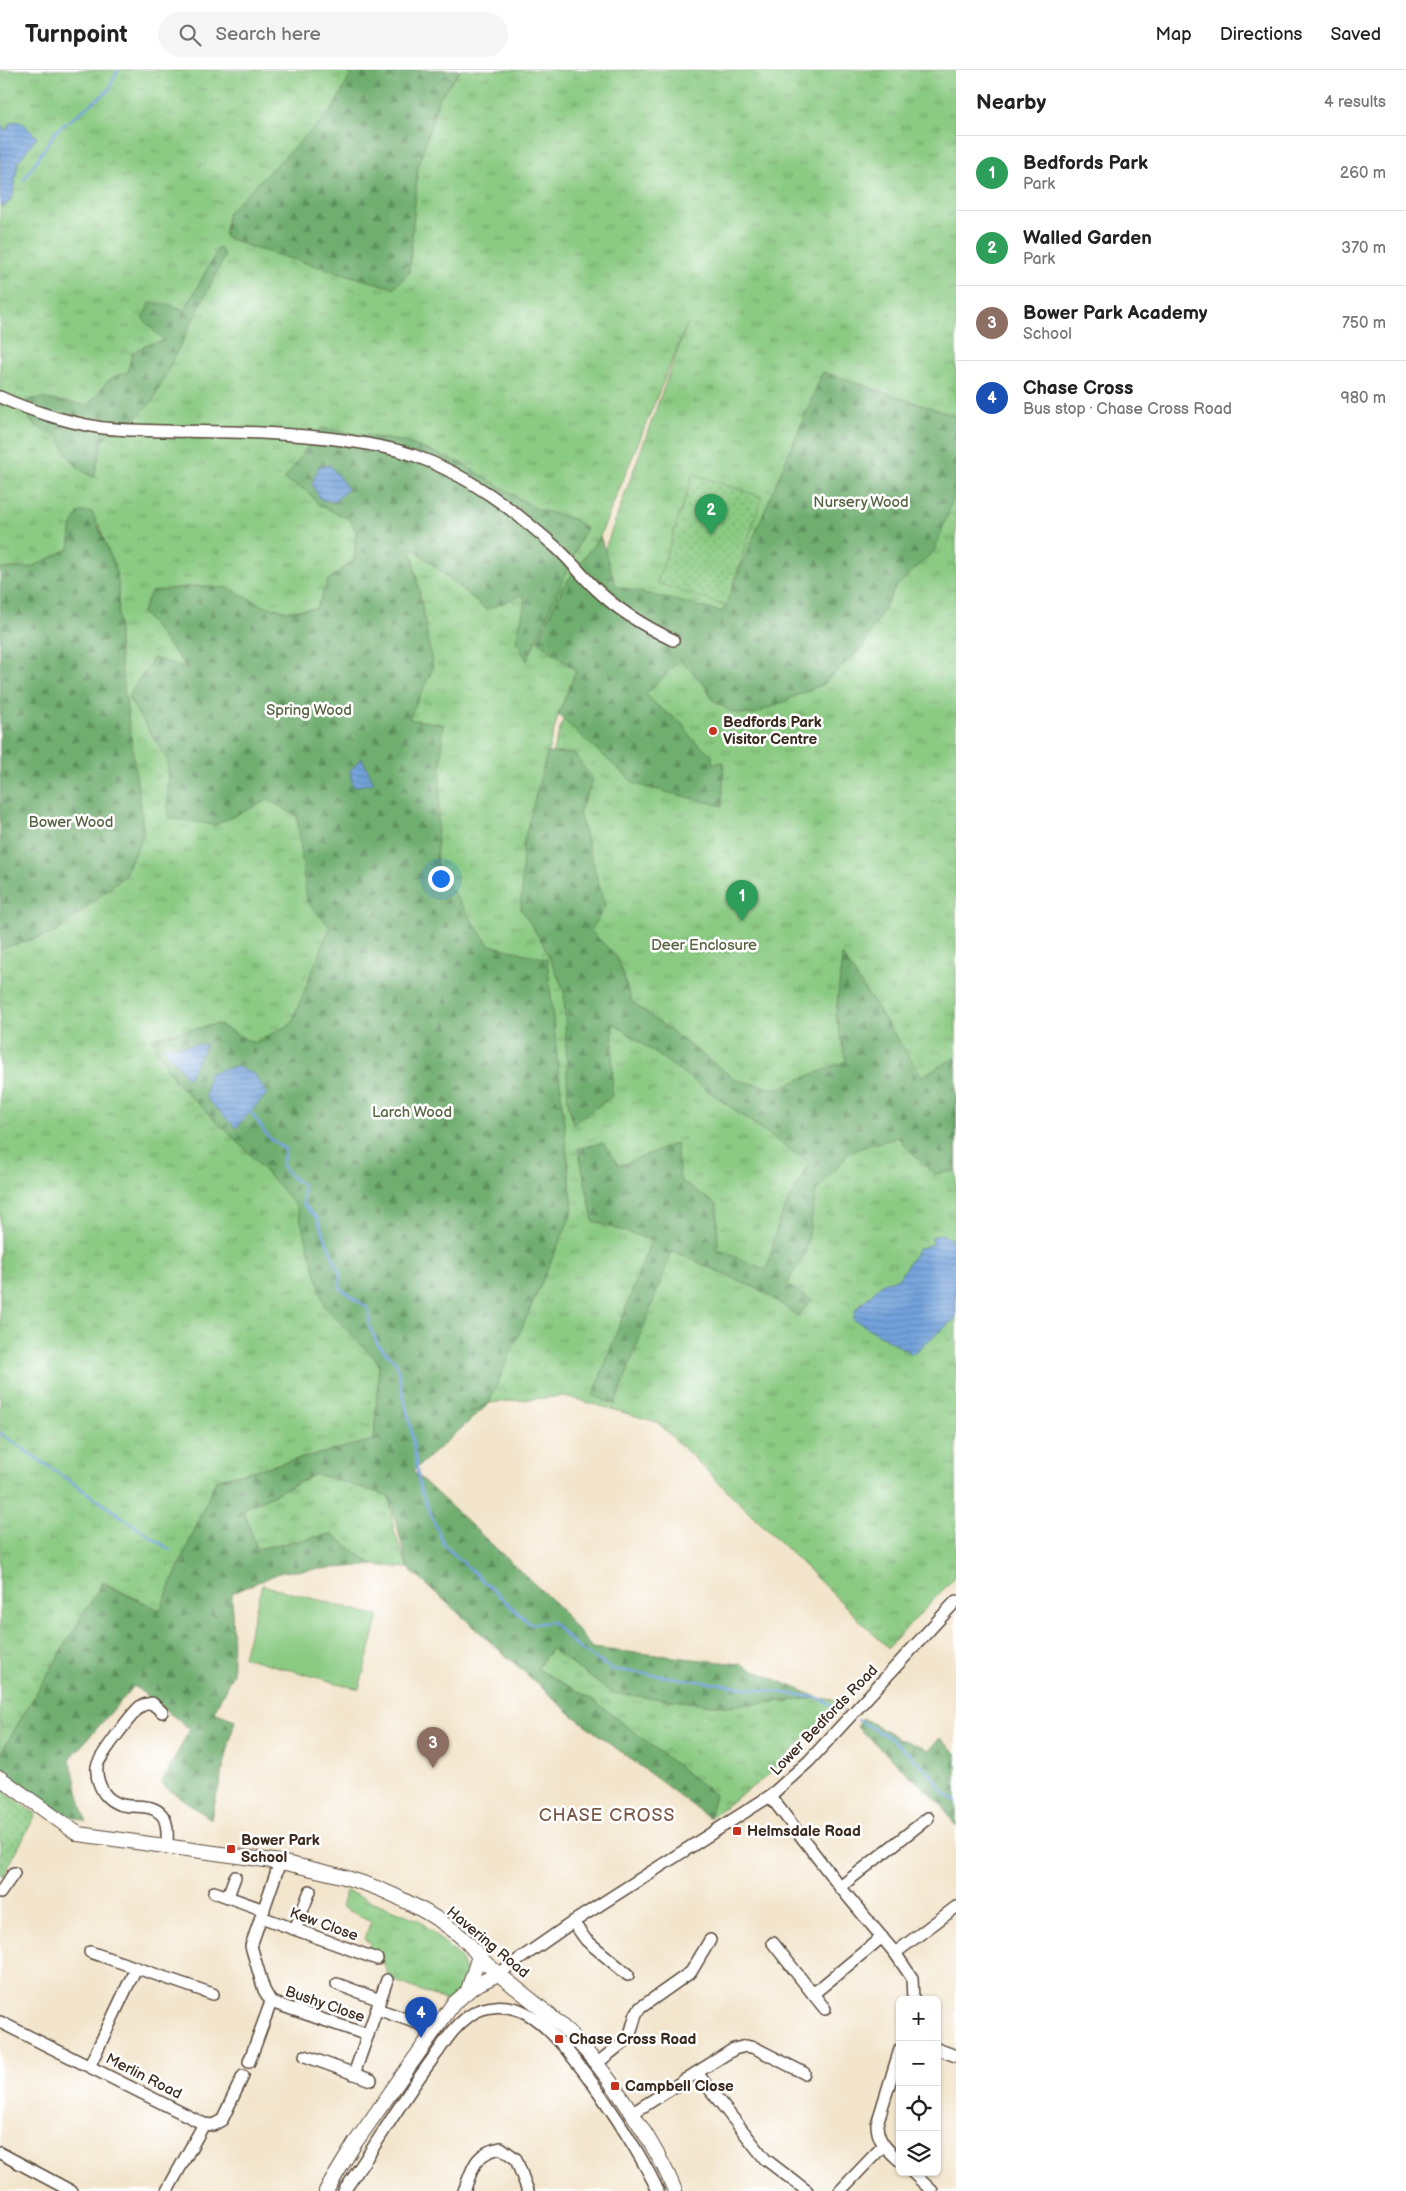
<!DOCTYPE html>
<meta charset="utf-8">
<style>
:root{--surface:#fff;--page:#f6f6f6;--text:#222;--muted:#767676;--line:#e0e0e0;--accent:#c8321e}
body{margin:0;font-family:"Balsamiq Sans",sans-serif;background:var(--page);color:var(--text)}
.controls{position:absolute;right:15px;bottom:15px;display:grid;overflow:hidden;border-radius:8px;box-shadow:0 1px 4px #0004}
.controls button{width:45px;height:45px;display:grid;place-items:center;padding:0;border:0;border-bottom:1px solid var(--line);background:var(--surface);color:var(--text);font:25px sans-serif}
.you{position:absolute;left:440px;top:808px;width:18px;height:18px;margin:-12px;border:4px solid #fff;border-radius:50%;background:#1a73e8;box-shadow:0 0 0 8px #1a73e833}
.badge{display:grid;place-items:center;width:32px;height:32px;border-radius:50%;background:var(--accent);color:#fff;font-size:16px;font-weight:700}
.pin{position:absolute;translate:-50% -41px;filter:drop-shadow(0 1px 2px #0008)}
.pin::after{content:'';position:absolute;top:26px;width:18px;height:15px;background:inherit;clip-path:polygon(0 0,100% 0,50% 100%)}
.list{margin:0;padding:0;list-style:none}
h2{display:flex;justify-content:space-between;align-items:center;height:65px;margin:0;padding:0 20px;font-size:21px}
h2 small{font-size:16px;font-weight:400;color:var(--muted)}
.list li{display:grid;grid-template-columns:32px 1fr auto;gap:15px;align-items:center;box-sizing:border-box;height:75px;padding:0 20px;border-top:1px solid var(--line)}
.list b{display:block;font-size:19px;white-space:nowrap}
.list p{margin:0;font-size:16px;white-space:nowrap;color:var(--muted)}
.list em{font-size:16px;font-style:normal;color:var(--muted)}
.icon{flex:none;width:28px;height:28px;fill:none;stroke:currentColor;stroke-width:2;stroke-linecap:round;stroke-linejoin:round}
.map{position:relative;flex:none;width:956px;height:2121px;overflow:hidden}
header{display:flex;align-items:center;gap:30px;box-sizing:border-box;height:70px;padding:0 25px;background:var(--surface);border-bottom:1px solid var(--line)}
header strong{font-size:24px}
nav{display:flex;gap:28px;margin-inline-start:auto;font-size:18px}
.search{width:350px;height:45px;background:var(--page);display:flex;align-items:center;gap:12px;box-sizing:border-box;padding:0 18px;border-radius:28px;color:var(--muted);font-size:19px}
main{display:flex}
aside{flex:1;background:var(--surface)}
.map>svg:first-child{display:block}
.grass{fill:url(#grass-tufts);stroke:#627a50;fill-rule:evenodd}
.forest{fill:url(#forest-firs);stroke:#556c47}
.garden{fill:url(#garden-dots);stroke:#627a50}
.pitch{fill:#8aca82;stroke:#627a50}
.water{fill:url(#water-rules);stroke:#56667d}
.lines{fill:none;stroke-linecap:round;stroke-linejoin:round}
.stream{stroke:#72a2dc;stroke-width:2.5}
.minor-casing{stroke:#574638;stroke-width:14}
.major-casing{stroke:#574638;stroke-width:16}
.minor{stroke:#fff;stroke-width:11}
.major{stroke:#fff;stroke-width:14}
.poi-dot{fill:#c8321e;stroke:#fff;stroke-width:2}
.labels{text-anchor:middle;stroke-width:5;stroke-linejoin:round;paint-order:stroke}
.park-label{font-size:15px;fill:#576241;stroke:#fff}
.poi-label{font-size:15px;font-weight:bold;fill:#3b2a1e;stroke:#fff;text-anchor:start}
.street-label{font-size:15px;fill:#3b2a1e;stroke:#fff}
.quarter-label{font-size:18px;letter-spacing:1px;fill:#7a5848;stroke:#fff}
</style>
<header>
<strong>Turnpoint</strong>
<div class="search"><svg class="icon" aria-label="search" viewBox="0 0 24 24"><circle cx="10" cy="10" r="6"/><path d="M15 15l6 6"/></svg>Search here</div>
<nav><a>Map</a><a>Directions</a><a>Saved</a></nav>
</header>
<main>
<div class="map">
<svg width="956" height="2121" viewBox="0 0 956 2121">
<defs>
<pattern id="grass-tufts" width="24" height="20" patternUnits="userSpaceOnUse" patternTransform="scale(1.25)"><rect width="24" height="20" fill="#8aca82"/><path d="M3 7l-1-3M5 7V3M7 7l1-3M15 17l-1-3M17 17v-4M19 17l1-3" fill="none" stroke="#72a46a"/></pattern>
<pattern id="forest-firs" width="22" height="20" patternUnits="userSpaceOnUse" patternTransform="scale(1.25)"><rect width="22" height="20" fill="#6fae70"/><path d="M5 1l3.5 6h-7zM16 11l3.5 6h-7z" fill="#5c8e5b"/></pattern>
<pattern id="garden-dots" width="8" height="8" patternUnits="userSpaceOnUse" patternTransform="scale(1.25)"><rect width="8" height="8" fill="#8aca82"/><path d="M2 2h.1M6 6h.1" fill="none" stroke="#72a46a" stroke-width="1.8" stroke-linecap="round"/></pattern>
<pattern id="water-rules" width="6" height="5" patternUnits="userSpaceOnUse" patternTransform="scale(1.25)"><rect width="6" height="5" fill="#72a2dc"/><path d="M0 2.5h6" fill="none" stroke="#5f84b2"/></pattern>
</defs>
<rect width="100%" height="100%" fill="#fff"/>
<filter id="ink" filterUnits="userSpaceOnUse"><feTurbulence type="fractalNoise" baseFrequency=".02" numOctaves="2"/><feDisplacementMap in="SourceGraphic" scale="10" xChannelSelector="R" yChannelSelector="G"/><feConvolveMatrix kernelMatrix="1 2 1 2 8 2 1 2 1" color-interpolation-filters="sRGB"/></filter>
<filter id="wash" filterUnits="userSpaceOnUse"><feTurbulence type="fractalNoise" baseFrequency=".0096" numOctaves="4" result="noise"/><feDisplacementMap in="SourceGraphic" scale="20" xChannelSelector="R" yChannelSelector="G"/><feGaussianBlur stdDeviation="1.12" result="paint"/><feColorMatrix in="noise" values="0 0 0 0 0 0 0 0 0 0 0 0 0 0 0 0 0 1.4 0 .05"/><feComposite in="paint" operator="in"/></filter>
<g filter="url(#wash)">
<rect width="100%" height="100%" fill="#f3e5cc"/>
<g class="grass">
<path d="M 0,0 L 956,0 L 956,1506 L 888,1578 L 657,1352 L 565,1326 L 489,1333 L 406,1379 L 379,1295 L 374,1370 L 216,1410 L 160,1541 L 103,1512 L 0,1684 L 0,879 L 57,862 L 119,581 L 118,511 L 99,455 L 72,455 L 69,479 L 32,497 L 0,499 ZM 687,254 L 588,525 L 581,596 L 529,753 L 558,645 L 576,601 L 538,571 L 563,517 L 600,466 Z"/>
<polygon points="316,1404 389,1426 394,1461 408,1498 373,1495 332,1464 257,1479 243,1439"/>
<polygon points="551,1578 612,1623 724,1636 819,1628 841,1631 766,1707 709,1748 715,1725 537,1598"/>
<polygon points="346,1821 419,1850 460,1887 470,1914 448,1931 390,1909 381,1888 369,1878 370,1873 364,1869 371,1851 341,1837"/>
</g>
<g class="forest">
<polygon points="353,0 461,0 439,28 418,97 409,204 393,218 250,177 224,166 228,142 333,39"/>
<path d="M 219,177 L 225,186 L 152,332 L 136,348 L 114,353 L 102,373 L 94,407 C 75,400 67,385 59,367 L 46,362 L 30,351 L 27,330 L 37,328 L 87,335 C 106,319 100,309 128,302 L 132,283 L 146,275 L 164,271 L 142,248 L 150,233 L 168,234 L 185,240 Z"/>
<polygon points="823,302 956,346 956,420 935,480 896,517 862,578 823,614 753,645 731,642 713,630 703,613 680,590 646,624 660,638 683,654 692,669 712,685 712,693 724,692 722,736 635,714 558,645 576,601 538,571 563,517 600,466 616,516 722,542"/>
<polygon points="321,358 406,372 461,393 537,439 574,449 586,458 527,591 516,571 524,537 524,524 486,540 411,476 433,598 409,649 443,654 436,794 454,824 489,875 547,889 573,1141 489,1333 468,1344 490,1333 413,1401 557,1535 592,1578 740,1594 819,1628 724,1636 612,1623 551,1579 537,1599 592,1629 715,1725 709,1748 572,1645 408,1498 389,1426 316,1404 243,1439 257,1479 332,1464 373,1495 282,1502 232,1523 233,1603 214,1642 235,1650 211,1749 161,1714 190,1659 134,1616 70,1689 86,1752 49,1737 0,1696 0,1684 102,1513 160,1540 216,1410 374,1370 379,1293 325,1237 297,1137 246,1080 175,1012 151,968 217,954 254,973 291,954 330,857 307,832 297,746 268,730 215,755 168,748 168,691 128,627 153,588 187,598 142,542 151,522 191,516 228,518 264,536 289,541 317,538 328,510 354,490 356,461 349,449 319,435 307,421 284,410"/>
<polygon points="79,442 92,442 114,494 118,511 119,581 144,763 124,806 57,862 0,879 0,499 32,497 69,479 72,455"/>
<polygon points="547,683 574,683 593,710 579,743 605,836 591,861 617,887 632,932 736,1010 776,1019 846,991 836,946 842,885 922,1006 956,987 956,1101 933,1104 897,1067 851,1081 816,1121 806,1182 787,1215 812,1230 798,1246 762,1221 672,1181 615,1335 593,1326 651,1170 593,1151 578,1078 603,1073 619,1096 676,1073 680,1110 717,1135 718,1180 767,1200 778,1152 809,1093 613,953 612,1026 573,1054 568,1032 564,920 543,874 521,839 523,774"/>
<polygon points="863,1648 898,1668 929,1680 940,1668 956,1683 956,1757 942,1735 857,1657"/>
</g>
<g class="garden">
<polygon points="693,404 762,427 726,536 657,513"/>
<polygon points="0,1718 36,1744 3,1807 0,1804"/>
</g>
<polygon class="pitch" points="262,1515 379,1546 359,1619 243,1587"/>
<g class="water">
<polygon points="12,51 22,52 37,67 18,92 13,126 4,137 0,135 0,53 6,61"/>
<polygon points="330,395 348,419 334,432 320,429 312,414 319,396"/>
<polygon points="362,688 374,713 353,717 350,701"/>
<polygon points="206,974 188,1009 164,977"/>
<polygon points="236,996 254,1004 267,1024 236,1058 205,1027 209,1003"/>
<polygon points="942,1164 956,1172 956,1248 912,1284 853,1249 856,1239 883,1213 899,1208 918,1179 932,1174 932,1167"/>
</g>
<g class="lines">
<g class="stream">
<polyline points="23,111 56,61 108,21 118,0"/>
<polyline points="251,1042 269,1068 285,1079 282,1096 291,1107 303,1115 303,1134 317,1148 340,1204 340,1218 369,1239 369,1256 378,1275 396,1292 410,1354 420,1419 444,1475 530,1554 552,1552 577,1577 611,1599 819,1628 842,1641"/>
<polyline points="0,1363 170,1480"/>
<polyline points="858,1650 892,1669 932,1705 943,1722 956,1731"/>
</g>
</g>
</g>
<g filter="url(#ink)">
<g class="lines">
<defs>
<g id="minor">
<path d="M 0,327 C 28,340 67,352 97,357 C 121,361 145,360 169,361 C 228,362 285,362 343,370 C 366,374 390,377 413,385 C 469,405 514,440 558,479 C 572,492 583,507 597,520 C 619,541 646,557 673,570"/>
<path d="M 162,1642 L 152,1633 C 149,1634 144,1634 141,1636 C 134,1641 97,1689 97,1697 C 96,1706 99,1715 104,1723 C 121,1746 148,1728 162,1745 C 169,1753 167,1768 167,1778"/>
<polyline points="770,1726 840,1817 895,1883 912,1908 913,1930"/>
<polyline points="840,1817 928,1748"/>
<polyline points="214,1822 264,1840"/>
<polyline points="0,1823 14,1803"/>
<polyline points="228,1826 235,1807"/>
<polyline points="261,1847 377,1889"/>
<polyline points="573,1852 586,1870 628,1905"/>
<polyline points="295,1859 310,1821"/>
<polyline points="773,1873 813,1924 882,1867"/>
<polyline points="90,1882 213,1924"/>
<polyline points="895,1883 956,1837"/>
<polyline points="498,1904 573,1852 770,1726 809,1691 956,1531"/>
<polyline points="337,1914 380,1930"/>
<polyline points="813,1924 825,1939"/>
<polyline points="271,1932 368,1965"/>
<polyline points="377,1939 420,1954"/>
<polyline points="0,1952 204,2054 213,2055 222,2050 243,2006"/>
<path d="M 900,1979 L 877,2054 C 877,2072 888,2080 900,2091"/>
<polyline points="937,1979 956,1986"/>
<polyline points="305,1986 371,2010"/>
<polyline points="249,1992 271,1932 264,1920 251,1876 280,1792"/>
<polyline points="596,1994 629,1968 636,1944 640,1938 691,1902 710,1870"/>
<polyline points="90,1995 136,1898"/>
<polyline points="697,2003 765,2089 807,2121"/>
<polyline points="354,2004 387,1910"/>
<polyline points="631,2044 734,1979 746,1976 755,1978 804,2003"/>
<polyline points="0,2083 71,2121"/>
<polyline points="912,2102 932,2121"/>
<polyline points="167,2121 204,2054"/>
<path d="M 344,2121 C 376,2076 403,2027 437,1983 C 446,1970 455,1956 469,1946 C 485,1934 509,1934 526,1943 C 568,1966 638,2077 658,2121"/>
<path d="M 464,2121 C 473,2098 474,2083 501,2078 L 516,2089 L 528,2121"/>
<polyline points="840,2121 883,2076"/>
</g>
<g id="major">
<path d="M 0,1708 L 78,1764 L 280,1792 C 323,1801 370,1811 409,1833 C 429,1843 450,1856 466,1871 C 474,1879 480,1889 489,1896 C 517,1920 547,1940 573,1967 C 607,2001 657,2076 675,2121"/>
<polyline points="468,1920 479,1886"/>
<polyline points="326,2121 355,2073 453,1934 474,1916 498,1904"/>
</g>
</defs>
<use href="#minor" class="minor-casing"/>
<use href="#major" class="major-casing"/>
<use href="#minor" class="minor"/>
<use href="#major" class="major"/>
</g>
</g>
<g class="poi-dot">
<circle cx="713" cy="661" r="5"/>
<rect x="732" y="1756" width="10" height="10" rx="2.5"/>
<rect x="226" y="1774" width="10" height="10" rx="2.5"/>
<rect x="554" y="1964" width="10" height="10" rx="2.5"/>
<rect x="610" y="2011" width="10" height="10" rx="2.5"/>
</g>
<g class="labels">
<g class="park-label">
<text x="861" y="437">Nursery Wood</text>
<text x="309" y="645">Spring Wood</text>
<text x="71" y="757">Bower Wood</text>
<text x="704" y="880">Deer Enclosure</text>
<text x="412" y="1047">Larch Wood</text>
</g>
<g class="poi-label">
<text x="723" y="657">Bedfords Park<tspan x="723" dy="17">Visitor Centre</tspan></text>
<text x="747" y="1766">Helmsdale Road</text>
<text x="241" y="1775">Bower Park<tspan x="241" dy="17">School</tspan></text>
<text x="569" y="1974">Chase Cross Road</text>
<text x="625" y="2021">Campbell Close</text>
</g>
<g class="street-label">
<text transform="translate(824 1650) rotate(-46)" y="5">Lower Bedfords Road</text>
<text transform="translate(324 1854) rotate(20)" y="5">Kew Close</text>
<text transform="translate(488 1872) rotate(40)" y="5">Havering Road</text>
<text transform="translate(325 1934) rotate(19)" y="5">Bushy Close</text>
<text transform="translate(144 2006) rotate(27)" y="5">Merlin Road</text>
</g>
<g class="quarter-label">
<text x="607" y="1751">CHASE CROSS</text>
</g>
</g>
</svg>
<div class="controls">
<button>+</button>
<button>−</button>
<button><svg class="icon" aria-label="locate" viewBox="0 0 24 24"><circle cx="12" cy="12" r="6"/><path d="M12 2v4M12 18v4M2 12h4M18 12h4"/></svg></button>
<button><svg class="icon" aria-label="layers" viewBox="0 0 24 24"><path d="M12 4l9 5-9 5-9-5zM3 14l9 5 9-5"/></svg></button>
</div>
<div class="you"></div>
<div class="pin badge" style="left:742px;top:851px;background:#2e9e5b">1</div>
<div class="pin badge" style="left:711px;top:465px;background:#2e9e5b">2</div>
<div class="pin badge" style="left:433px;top:1698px;background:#8d6e63">3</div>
<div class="pin badge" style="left:421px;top:1968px;background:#1a4fb4">4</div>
</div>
<aside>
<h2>Nearby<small>4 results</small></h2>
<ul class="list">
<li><span class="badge" style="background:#2e9e5b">1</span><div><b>Bedfords Park</b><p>Park</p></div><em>260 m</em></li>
<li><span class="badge" style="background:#2e9e5b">2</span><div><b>Walled Garden</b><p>Park</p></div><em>370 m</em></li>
<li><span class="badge" style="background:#8d6e63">3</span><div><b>Bower Park Academy</b><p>School</p></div><em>750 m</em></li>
<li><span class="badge" style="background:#1a4fb4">4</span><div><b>Chase Cross</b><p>Bus stop · Chase Cross Road</p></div><em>980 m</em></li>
</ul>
</aside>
</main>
